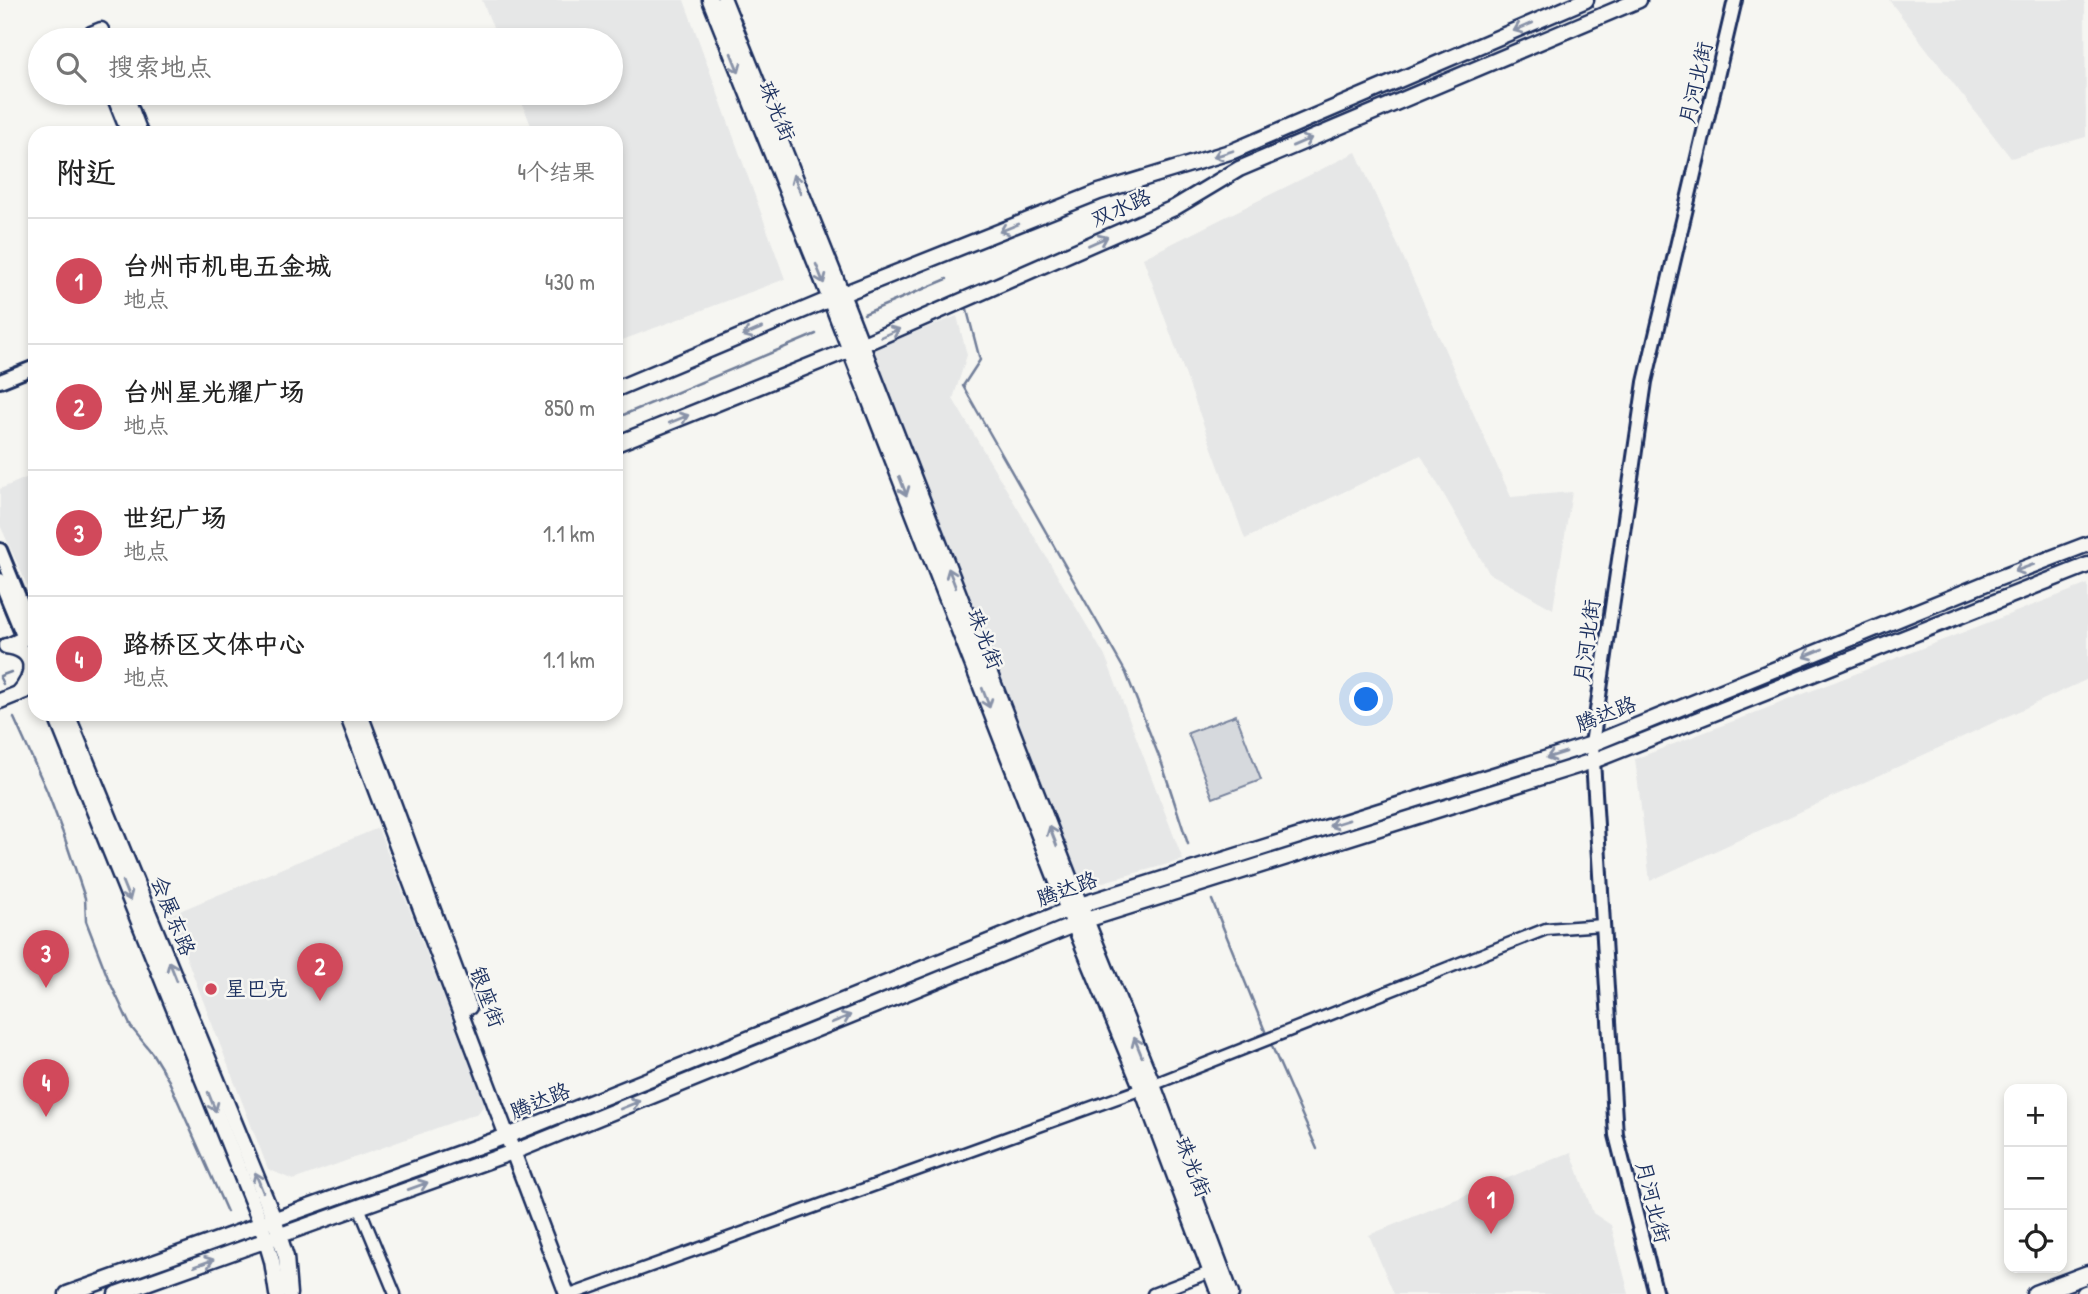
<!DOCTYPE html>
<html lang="zh">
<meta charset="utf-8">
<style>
:root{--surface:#fff;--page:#f2f2f2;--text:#222;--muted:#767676;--line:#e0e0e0;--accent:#d1495b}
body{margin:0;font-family:"Patrick Hand","LXGW WenKai TC",sans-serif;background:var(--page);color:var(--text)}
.controls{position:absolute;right:21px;bottom:21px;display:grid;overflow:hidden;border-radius:14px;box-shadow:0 4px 10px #0003}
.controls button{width:63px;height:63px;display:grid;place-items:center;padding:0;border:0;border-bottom:2px solid var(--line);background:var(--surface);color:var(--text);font:35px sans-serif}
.you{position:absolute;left:1367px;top:700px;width:24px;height:24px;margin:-18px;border:5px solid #fff;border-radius:50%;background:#1a73e8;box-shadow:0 0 0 10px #1a73e833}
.badge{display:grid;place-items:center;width:46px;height:46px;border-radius:50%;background:var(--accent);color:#fff;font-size:23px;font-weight:700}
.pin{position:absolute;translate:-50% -58px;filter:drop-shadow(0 2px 4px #0008)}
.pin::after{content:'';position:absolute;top:37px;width:24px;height:21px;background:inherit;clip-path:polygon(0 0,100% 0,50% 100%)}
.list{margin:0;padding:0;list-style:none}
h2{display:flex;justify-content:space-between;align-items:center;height:91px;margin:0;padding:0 28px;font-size:30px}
h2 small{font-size:23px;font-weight:400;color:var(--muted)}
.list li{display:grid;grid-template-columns:46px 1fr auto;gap:21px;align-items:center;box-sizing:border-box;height:126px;padding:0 28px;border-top:2px solid var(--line)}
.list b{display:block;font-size:26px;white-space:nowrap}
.list p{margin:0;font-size:23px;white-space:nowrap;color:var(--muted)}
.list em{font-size:23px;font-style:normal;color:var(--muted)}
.icon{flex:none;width:38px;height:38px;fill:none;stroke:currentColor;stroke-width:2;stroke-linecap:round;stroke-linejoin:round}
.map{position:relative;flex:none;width:2088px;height:1294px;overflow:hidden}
.search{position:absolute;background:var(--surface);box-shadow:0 4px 10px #0003;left:28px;top:28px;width:595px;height:77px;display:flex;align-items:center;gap:18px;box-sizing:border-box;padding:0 24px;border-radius:38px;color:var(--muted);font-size:26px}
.panel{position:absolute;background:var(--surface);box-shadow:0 4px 10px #0003;left:28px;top:126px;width:595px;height:595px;border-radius:21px}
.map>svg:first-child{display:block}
.built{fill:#e6e7e7}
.green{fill:#d6d9dd;stroke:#78849e;stroke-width:2}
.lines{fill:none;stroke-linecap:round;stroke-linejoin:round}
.stream{stroke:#717e99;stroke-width:2.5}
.minor-casing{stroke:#1b2f5e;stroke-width:15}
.tertiary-casing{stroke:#1b2f5e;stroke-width:18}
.secondary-casing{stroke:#1b2f5e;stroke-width:19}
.primary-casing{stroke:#1b2f5e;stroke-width:21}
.minor{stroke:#f6f6f2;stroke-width:10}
.tertiary{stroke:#f6f6f2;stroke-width:12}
.secondary{stroke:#f6f6f2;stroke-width:14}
.primary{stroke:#f6f6f2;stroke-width:16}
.oneway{stroke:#8892a8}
.poi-dot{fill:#d1495b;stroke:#f6f6f2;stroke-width:2.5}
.labels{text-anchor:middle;stroke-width:5;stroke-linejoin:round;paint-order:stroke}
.street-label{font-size:21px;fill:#1b2f5e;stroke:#f6f6f2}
.poi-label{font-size:21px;fill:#1b2f5e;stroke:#f6f6f2;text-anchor:start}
</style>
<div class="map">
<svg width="2088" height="1294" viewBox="0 0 2088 1294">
<rect width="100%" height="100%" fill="#f6f6f2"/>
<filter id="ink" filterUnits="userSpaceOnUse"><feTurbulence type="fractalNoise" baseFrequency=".0143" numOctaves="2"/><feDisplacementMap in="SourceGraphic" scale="14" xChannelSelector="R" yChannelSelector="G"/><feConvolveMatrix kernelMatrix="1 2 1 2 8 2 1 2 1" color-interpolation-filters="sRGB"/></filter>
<g filter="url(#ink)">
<g class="built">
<polygon points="482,0 684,0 785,279 617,342 616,133 534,133 518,93 611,93 611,40 498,40"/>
<polygon points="1889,0 2085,0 2086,137 2011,158"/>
<polygon points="1356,152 1511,497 1572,492 1553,609 1489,573 1421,455 1245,539 1143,258"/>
<polygon points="957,316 967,355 953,399 1106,658 1183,860 1074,890 869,350"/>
<polygon points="35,474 35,588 27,585 0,525 0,489"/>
<polygon points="2088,584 2088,679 1650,881 1635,759"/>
<polygon points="378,828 485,1104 478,1113 293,1180 268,1169 170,915"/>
<polygon points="1571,1152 1593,1213 1611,1225 1629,1294 1394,1294 1369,1235"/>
</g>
<polygon class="green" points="1236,715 1261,780 1213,798 1188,733"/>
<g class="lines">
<g class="stream">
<polyline points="967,310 980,360 963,386 1126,673 1162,764 1188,844"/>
<polyline points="864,314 947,279"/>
<polyline points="616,418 816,334"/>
<polyline points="0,676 11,672"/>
<polyline points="0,678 3,684"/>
<polyline points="14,718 47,791 64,836 85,898 86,921 108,978 131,1027 152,1053 169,1081 227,1212"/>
<polyline points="1212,900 1267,1036"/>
<polyline points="1270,1042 1317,1149"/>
</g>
<defs>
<g id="minor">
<polyline points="359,1207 395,1294"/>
<polyline points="573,1294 1142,1089 1546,929 1603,925"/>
<polyline points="1153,1294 1210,1272"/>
</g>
<g id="tertiary">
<polyline points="0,381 35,367"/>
<polyline points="0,550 34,634"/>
<polyline points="0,580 24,638"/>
<polyline points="1656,1294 1616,1135 1592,744 1645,382 1735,0"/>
</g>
<g id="secondary">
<polyline points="710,0 830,299 1068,910 1142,1089 1219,1294"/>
<polyline points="724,0 842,294 1080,905 1153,1085 1231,1294"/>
<polyline points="93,40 91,34 101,30 105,40"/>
<polyline points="113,93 129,133"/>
<polyline points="125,93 140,133"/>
<polyline points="616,389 830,299 1099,192 1233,151 1586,0"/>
<polyline points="616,444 861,345 1174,208 1239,169 1639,0"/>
<path d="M 6,646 C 37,650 36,674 18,694"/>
<polyline points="8,646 35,633"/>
<polyline points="0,701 25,691"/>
<polyline points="55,714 261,1224 272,1261 277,1294"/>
<polyline points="67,714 274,1219 286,1257 289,1294"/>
<polyline points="347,714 567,1294"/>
<polyline points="360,714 469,1007"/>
<polyline points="67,1294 515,1133 1080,905 1592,744 1994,580 2088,544"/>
<polyline points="116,1294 521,1149 1086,920 1593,761 2088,565"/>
</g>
<g id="primary">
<polyline points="2035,1294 2088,1274"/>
<polyline points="2085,1294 2088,1293"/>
</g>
</defs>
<use href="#minor" class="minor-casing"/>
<use href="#tertiary" class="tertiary-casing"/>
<use href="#secondary" class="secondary-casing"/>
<use href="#primary" class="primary-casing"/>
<use href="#minor" class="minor"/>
<use href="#tertiary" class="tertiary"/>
<use href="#secondary" class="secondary"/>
<use href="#primary" class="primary"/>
</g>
<defs><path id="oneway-shaft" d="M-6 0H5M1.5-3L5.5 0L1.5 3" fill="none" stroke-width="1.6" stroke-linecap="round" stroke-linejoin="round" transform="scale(1.75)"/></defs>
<g class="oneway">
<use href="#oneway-shaft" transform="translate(1523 27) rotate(157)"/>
<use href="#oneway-shaft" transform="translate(735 63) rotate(68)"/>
<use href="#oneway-shaft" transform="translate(1302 142) rotate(-23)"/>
<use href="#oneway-shaft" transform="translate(1223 154) rotate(162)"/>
<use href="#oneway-shaft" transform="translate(797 184) rotate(-112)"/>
<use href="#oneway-shaft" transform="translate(1009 228) rotate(158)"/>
<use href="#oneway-shaft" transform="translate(1098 241) rotate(-24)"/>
<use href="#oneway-shaft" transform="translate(820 274) rotate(68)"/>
<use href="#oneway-shaft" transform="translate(752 332) rotate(157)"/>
<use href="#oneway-shaft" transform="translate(890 333) rotate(-24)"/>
<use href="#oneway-shaft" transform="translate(679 419) rotate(-22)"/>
<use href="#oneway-shaft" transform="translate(903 486) rotate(69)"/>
<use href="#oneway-shaft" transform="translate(2024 568) rotate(160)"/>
<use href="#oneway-shaft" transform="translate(952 578) rotate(-111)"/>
<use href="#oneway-shaft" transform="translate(1813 653) rotate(158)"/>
<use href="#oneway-shaft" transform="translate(986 698) rotate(69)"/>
<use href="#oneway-shaft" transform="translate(1556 755) rotate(163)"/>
<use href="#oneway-shaft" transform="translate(1339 823) rotate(163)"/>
<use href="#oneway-shaft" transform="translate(1053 836) rotate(-111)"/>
<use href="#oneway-shaft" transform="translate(126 891) rotate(68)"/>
<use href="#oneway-shaft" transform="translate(173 971) rotate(-112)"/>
<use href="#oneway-shaft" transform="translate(841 1019) rotate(-22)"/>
<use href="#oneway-shaft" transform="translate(1138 1047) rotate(-112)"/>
<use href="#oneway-shaft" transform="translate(212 1102) rotate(68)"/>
<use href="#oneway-shaft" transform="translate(630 1105) rotate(-22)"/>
<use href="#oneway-shaft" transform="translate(259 1182) rotate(-112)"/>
<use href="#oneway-shaft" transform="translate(418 1186) rotate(-20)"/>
<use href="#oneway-shaft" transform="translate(204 1263) rotate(-20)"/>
</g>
</g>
<circle class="poi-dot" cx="211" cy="989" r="7"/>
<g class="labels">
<g class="street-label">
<text transform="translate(1696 83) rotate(-77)" y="7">月河北街</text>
<text transform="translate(777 111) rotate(68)" y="7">珠光街</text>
<text transform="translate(1121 208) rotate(-24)" y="7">双水路</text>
<text transform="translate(985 639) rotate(69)" y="7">珠光街</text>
<text transform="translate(1587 641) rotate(-82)" y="7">月河北街</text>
<text transform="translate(1606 714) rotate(-21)" y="7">腾达路</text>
<text transform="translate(1067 889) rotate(-20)" y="7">腾达路</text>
<text transform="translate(173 916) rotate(68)" y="7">会展东路</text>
<text transform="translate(487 997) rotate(70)" y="7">银座街</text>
<text transform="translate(540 1101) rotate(-22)" y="7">腾达路</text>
<text transform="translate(1193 1167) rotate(69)" y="7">珠光街</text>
<text transform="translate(1653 1202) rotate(76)" y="7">月河北街</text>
</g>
<g class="poi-label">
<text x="225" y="996">星巴克</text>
</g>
</g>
</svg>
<div class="controls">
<button>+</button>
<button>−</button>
<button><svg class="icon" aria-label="locate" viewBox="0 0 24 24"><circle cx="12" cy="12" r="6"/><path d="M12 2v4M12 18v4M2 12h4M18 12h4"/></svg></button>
</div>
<div class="you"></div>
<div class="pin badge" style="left:1491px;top:1234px">1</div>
<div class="pin badge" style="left:320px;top:1001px">2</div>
<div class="pin badge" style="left:46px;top:988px">3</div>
<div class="pin badge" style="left:46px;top:1117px">4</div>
<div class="search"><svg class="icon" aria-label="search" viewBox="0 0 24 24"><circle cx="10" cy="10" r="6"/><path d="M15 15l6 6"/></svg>搜索地点</div>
<section class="panel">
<h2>附近<small>4个结果</small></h2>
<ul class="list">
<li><span class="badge">1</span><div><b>台州市机电五金城</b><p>地点</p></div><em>430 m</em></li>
<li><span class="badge">2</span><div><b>台州星光耀广场</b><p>地点</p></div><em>850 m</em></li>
<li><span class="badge">3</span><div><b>世纪广场</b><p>地点</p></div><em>1.1 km</em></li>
<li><span class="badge">4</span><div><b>路桥区文体中心</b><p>地点</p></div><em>1.1 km</em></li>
</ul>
</section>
</div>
